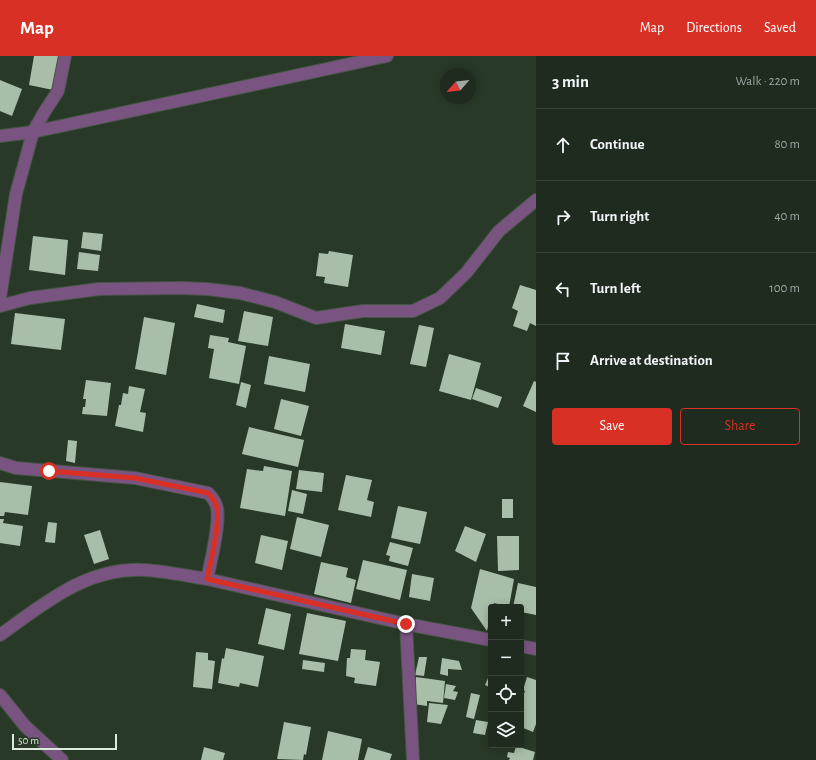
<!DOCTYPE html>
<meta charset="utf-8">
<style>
:root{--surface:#1e2b1e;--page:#263327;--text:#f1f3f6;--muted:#a1a7a4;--line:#3c473c;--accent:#d93025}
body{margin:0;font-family:"Alegreya Sans",sans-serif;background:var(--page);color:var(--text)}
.controls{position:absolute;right:12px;bottom:12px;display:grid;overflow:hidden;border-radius:4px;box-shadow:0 2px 10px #0003}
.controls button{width:36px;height:36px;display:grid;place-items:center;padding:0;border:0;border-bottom:1px solid var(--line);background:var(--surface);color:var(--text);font:20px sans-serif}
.compass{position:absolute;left:440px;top:12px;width:36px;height:36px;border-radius:50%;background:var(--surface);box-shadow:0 2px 10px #0003;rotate:242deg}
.scale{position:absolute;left:12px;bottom:10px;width:105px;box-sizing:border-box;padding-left:4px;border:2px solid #dee9de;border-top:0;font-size:11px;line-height:14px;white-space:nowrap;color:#dee9de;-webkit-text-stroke:3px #283928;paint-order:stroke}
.stop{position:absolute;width:12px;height:12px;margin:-9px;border:3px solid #d93025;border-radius:50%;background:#fff}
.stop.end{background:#d93025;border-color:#fff;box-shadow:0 1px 4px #0008}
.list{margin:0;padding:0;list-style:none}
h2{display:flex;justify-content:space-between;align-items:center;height:52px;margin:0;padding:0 16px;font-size:17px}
h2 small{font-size:13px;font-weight:400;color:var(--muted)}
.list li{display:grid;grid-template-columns:26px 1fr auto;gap:12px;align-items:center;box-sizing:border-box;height:72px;padding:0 16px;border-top:1px solid var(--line)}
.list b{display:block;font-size:15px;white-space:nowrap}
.list em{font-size:13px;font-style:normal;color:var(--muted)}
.actions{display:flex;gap:8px;padding:12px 16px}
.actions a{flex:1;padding:9px 0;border:1px solid var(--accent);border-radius:4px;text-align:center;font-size:14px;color:var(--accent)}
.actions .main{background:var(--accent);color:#fff}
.icon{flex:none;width:22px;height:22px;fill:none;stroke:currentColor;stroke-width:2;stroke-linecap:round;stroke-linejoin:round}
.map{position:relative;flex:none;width:536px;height:704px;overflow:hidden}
header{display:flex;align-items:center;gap:24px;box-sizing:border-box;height:56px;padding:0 20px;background:var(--accent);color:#fff}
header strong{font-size:19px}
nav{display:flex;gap:22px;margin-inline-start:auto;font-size:14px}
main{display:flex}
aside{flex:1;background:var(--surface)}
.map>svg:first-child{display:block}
.building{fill:#a9bea9}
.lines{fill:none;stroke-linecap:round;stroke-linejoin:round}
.street-casing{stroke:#455545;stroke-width:14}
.street{stroke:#7a5480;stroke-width:12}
.route{stroke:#d93025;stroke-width:5}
</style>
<header>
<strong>Map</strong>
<nav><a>Map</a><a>Directions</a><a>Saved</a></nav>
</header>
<main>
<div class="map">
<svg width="536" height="704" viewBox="0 0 536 704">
<rect width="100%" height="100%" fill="#283928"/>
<g class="building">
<polygon points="34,0 63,0 58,35 29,29"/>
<polygon points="0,24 22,33 12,60 0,55"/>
<polygon points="83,176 103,178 101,195 81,192"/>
<polygon points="33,180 68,184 65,219 29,214"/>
<polygon points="329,195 353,199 348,231 324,227 325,221 316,220 319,197 328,198"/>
<polygon points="79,196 100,199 98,215 77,213"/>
<polygon points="520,229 536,234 536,270 530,267 527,275 513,270 518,255 512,252"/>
<polygon points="197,248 225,254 223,267 194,261"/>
<polygon points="244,255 273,261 268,290 238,285"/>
<polygon points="15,257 65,263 61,294 11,288"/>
<polygon points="144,261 175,267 166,319 135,313"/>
<polygon points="345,268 385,275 381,299 341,292"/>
<polygon points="419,269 434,272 426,311 410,308"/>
<polygon points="210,279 229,282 228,286 246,290 239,328 209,322 214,293 208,292"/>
<polygon points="449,298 481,307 471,344 439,335"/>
<polygon points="269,300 310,308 305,336 264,328"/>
<polygon points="86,324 111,327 107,360 82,358 83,351 85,351 86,343 83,343"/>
<polygon points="534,325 536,326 536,356 523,350"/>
<polygon points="241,326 251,329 246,352 236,349"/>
<polygon points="129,330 145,333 140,356 146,357 143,376 115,370 119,349 121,349 123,337 128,338"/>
<polygon points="476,332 502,341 498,352 472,343"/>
<polygon points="281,343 309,350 301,380 274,373"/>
<polygon points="249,371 304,384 298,411 242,398"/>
<polygon points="68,384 77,385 75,407 66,405"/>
<polygon points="264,410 292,415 285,460 240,452 247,413 263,415"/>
<polygon points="299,414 324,417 322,436 296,433"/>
<polygon points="346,419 372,424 367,444 374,446 371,461 338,454"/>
<polygon points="0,426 32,430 28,459 5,456 4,460 0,460"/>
<polygon points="292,434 307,438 303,458 288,455"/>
<rect x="502" y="443" width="11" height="19"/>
<polygon points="398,450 427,456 420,488 391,482"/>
<polygon points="297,461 329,469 321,501 290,493"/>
<polygon points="0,463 4,463 3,467 23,470 20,490 0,487"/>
<polygon points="48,466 57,467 55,487 45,486"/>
<polygon points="465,470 486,478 476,506 455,495"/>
<polygon points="100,474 109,503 94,508 84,479"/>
<polygon points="261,479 288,485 282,514 255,507"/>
<polygon points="497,480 519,480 519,514 498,515"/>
<polygon points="390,486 413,492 408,510 389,505 390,500 386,499"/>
<polygon points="363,504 407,514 400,544 356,533"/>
<polygon points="321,506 348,512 346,521 356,524 351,547 314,538"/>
<polygon points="480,513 514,523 509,551 494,547 493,551 491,551 491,558 487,575 471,552"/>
<polygon points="412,518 434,522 430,545 409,541"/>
<polygon points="518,527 536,531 536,559 521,556 521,551 513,551"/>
<polygon points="266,552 291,558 284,594 258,588"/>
<polygon points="307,557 346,565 338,605 299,598"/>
<polygon points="226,592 264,600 258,631 240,627 239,631 218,627 222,602 224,603"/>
<polygon points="351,593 366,594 365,604 380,606 376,630 354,627 355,622 346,620 347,602 350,602"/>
<polygon points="196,596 208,597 208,604 215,605 212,633 193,631"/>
<polygon points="419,601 427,601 424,620 415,619"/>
<polygon points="442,602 459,605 462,614 448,613 448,620 440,618"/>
<polygon points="303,604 325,607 324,616 302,613"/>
<polygon points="491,615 491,632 485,629"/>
<polygon points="416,621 445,625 443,647 427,645 427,650 413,648"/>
<polygon points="527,621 536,624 536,668 533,676 521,671 521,643 522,643 525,635 523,634"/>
<polygon points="446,628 456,630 453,635 458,636 455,644 444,642"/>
<polygon points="471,637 480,639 474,663 466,661"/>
<polygon points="429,647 448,649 441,668 427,666"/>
<polygon points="476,664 488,666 485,679 473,677"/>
<polygon points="284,666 311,671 306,699 304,698 303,704 277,703"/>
<polygon points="328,675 362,683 358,704 322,704"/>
<polygon points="516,690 535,696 533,704 509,704 510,702 507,701 508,696 514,697"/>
<polygon points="204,691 225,697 223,704 201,704"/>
<polygon points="368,691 392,698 390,704 364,704"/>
</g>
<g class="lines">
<defs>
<g id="street">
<polyline points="0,80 33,76 387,0"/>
<polyline points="0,242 16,138 33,76 45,55 58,35 65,0"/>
<polyline points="0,250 30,242 99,233 181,232 207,233 240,237 275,246 316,262 363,255 413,255 440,242 466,217 499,175 536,144"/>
<path d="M 0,407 L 16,412 L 135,422 L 208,437 C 212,441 216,446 217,452 C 220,469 211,505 207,523 L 406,568 L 413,704"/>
<polyline points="406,568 491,584"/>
<path d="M 0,579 C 44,548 86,511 144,514 C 165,515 187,520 207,523"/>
<polyline points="521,590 536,593"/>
<polyline points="0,639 25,670 62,704"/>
</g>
</defs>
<use href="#street" class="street-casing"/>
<use href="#street" class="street"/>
</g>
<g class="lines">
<path class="route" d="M 49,415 L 135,422 L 208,437 C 212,441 216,446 217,452 C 220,469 211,505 207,523 L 406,568"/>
</g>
</svg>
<div class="controls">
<button>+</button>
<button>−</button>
<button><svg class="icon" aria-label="locate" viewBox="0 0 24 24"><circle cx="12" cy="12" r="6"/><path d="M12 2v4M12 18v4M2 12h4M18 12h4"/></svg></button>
<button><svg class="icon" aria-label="layers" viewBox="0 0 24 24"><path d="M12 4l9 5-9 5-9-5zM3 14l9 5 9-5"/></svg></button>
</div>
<svg class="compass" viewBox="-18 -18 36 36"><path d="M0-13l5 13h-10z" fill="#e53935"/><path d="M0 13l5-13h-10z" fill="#a1a7a4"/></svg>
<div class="scale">50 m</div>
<div class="stop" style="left:49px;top:415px"></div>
<div class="stop end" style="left:406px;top:568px"></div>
</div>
<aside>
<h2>3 min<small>Walk · 220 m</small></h2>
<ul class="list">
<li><svg class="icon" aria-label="ahead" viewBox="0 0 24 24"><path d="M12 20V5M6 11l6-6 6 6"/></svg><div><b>Continue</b></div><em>80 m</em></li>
<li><svg class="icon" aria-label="right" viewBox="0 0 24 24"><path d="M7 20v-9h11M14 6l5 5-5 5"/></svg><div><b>Turn right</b></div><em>40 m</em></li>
<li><svg class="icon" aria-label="left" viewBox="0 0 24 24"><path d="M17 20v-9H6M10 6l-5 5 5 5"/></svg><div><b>Turn left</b></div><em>100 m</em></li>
<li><svg class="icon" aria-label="arrive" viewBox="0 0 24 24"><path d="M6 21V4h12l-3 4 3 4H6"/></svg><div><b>Arrive at destination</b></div></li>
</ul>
<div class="actions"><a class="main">Save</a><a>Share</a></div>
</aside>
</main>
